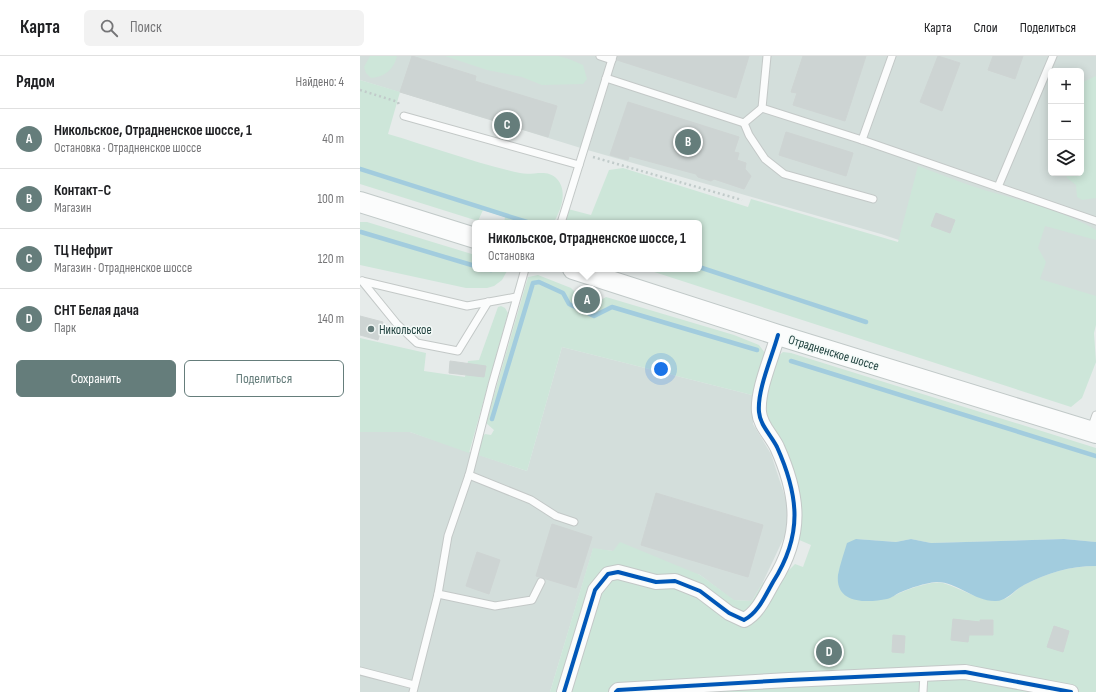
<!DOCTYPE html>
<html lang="ru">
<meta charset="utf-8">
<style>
:root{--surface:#fff;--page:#f2f2f2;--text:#202124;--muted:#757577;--line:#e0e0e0;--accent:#657d7b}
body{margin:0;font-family:"Sofia Sans Condensed",sans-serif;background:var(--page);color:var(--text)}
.controls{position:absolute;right:12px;top:12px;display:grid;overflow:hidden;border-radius:6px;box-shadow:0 2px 10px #0003}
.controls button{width:36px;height:36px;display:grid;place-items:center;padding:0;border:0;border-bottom:1px solid var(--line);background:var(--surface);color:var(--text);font:20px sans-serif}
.you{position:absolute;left:301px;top:313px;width:14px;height:14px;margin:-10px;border:3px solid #fff;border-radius:50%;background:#1a73e8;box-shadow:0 0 0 6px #1a73e833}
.badge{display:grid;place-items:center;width:26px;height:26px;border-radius:50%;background:var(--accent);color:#fff;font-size:13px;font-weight:700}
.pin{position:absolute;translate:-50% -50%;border:2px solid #fff;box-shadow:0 1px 4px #0006}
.popup{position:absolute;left:112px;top:164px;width:230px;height:52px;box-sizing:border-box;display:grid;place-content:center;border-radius:6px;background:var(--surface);filter:drop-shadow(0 1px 3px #0005);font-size:13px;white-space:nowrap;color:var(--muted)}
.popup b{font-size:15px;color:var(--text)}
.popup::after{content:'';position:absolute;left:50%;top:100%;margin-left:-8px;border:8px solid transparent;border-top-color:var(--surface)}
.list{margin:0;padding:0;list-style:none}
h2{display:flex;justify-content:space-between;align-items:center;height:52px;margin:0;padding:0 16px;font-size:17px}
h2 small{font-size:13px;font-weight:400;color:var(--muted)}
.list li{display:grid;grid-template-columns:26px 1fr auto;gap:12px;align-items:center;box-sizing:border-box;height:60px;padding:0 16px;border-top:1px solid var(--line)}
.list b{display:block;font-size:15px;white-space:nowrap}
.list p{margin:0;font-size:13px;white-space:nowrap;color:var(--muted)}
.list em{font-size:13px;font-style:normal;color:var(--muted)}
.actions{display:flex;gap:8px;padding:12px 16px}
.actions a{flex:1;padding:9px 0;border:1px solid var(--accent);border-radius:6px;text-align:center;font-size:14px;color:var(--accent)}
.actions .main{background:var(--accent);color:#fff}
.icon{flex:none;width:22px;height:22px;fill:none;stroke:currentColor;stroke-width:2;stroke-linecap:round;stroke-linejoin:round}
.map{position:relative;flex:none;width:736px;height:636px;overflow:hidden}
header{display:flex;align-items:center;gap:24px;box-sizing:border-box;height:56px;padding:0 20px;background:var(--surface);border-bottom:1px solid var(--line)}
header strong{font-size:19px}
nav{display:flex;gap:22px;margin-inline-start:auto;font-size:14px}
.search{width:280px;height:36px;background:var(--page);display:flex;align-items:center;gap:10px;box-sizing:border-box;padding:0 14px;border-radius:6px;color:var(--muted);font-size:15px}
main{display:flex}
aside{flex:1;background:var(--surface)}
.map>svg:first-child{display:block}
.built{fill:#d3dedb;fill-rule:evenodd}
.green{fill:#cde6d9}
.water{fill:#a2ccde}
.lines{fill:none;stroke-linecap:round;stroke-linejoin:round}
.stream{stroke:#a2ccde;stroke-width:4.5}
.building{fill:#cdd4d3;stroke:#ced4d3}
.lane-casing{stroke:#c3c8c7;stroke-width:9}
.street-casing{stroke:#c3c8c7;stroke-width:16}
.secondary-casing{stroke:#c1c9c8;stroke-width:22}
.path{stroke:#c1cbca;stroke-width:2.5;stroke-dasharray:2 3;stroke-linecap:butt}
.lane{stroke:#fbfcfc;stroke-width:7}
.street{stroke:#fbfcfc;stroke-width:14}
.secondary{stroke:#fbfcfc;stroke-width:20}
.cycleway-casing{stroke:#f4faf8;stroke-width:6}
.cycleway{stroke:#0057b8;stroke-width:4}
.poi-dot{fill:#657d7b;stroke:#f4faf8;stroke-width:1.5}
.labels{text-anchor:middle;stroke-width:3;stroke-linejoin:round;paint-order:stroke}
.poi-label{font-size:13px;fill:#20423f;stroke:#f4faf8;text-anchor:start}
.street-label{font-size:13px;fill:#20423f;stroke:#f4faf8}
</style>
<header>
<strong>Карта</strong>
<div class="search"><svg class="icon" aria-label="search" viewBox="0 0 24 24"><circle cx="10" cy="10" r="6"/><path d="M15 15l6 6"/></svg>Поиск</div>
<nav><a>Карта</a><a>Слои</a><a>Поделиться</a></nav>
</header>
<main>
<aside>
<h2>Рядом<small>Найдено: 4</small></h2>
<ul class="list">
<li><span class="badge">A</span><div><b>Никольское, Отрадненское шоссе, 1</b><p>Остановка · Отрадненское шоссе</p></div><em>40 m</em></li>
<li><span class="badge">B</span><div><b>Контакт-С</b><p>Магазин</p></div><em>100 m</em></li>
<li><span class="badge">C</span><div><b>ТЦ Нефрит</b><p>Магазин · Отрадненское шоссе</p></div><em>120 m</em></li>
<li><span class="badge">D</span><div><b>СНТ Белая дача</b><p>Парк</p></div><em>140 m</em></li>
</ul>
<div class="actions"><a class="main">Сохранить</a><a>Поделиться</a></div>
</aside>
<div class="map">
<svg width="736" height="636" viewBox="0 0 736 636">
<rect width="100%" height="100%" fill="#e6ebea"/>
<g class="built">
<path d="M 0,0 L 736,0 L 736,250 L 521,178 L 224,93 L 0,24 ZM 691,15 L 721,15 L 721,117 L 691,117 Z"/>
<polygon points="202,291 392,339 393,368 411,398 429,453 427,475 403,526 392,545 373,544 340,519 253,495 233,493 190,636 0,636 0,376 50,376 167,415"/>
</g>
<g class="green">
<path d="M 10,0 L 37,0 C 34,13 25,21 11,22 L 6,17 L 4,11 Z"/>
<polygon points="85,0 198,0 209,3 223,9 227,23 223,28 182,29 162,21 127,14"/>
<polygon points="736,20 736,142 722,144 717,141 716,129 707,122 706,117 721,117 721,27"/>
<path d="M 0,24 L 40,36 L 28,78 C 72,91 115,107 160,117 C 173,120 187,112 197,123 C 208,135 201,154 194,166 L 144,167 L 145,161 L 123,154 L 118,165 L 0,128 Z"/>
<path d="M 558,110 C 580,118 602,127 624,134 C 662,145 702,154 736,174 L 736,184 L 685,170 L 678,192 L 686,206 L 680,223 L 736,240 L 736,269 L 734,277 L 736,306 L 722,342 L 711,351 L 285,213 L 339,213 L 339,167 L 204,167 L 208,153 L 231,159 L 249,114 L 263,112 L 388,151 L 391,143 L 538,186 Z"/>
<polygon points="0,166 7,166 115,199 115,213 145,213 147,215 142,224 134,230 127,232 106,232 0,209"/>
<path d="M 178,219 L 211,232 L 219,240 L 218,246 C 231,250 235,248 246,241 L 374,279 L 399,289 L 405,297 L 399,324 L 392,339 L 202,291 L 167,415 L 118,399 L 122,381 L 125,378 L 131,379 L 134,374 L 126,367 L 168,221 Z"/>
<polygon points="141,250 145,252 148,257 109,397 50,376 0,376 0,282 66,297 64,315 105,321 108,305 119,304 138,251"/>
<path d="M 423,296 L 431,297 L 736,392 L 736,486 L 704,483 L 571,487 L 551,483 L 536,486 L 496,483 L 534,540 C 544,534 573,524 583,527 C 601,532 625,549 644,543 C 651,541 657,532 664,529 C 687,517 710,510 736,510 L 736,636 L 190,636 L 233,492 L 253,495 L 260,486 L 340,519 L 374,544 L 392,545 L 403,526 L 415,532 L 424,519 L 435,508 L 443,511 L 451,489 L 437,483 L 440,446 L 433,412 L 406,357 L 405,341 L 417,301 Z"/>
</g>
<path class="water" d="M 496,483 L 536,486 L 551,483 L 571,487 L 704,483 L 736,486 L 736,510 C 710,510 687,517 664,529 C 654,534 647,545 636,545 C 615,546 596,525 576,526 C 565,527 550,532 541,536 C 536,538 532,542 527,543 C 507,547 475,548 478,519 C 480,508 484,497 487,487 Z"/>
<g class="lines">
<g class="stream">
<polyline points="0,113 170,167"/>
<polyline points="1,176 115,210"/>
<polyline points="339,211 506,266"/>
<polyline points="126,213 131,214"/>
<polyline points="431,305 736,400"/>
<polyline points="132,363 173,227 179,226 203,237 209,248 234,260 252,251 397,294"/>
</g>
</g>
<g class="building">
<polygon points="52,0 116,20 115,25 197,50 188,81 40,36"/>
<polygon points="258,0 389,0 376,42 257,4"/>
<polygon points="443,0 506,0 485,65 433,49 437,37 431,36"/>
<polygon points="578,0 600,7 582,55 560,46"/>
<polygon points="633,0 663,0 655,23 628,14"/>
<polygon points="268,46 379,81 374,96 379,97 377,104 386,107 385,113 391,120 384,133 354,123 351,125 338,121 336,118 269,100 268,104 250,99"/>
<polygon points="426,76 493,97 486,120 419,99"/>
<polygon points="576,157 595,164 590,177 571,170"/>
<polygon points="0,260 23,266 18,284 0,279"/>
<polygon points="90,305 126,310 124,321 89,317"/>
<polygon points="296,437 403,469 388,521 281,489"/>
<polygon points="192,468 232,481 216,532 176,520"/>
<polygon points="117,496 140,504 129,538 106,530"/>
<polygon points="593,563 620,566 620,564 633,564 633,579 609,579 608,586 591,584"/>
<polygon points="694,570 709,575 703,596 687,591"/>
<polygon points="533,579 545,580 544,597 532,596"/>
</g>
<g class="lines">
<defs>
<g id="lane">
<polyline points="240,0 252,4"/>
<polyline points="246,22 384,67 402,52 502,84 736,165"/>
<polyline points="402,52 407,0"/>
<polyline points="44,60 219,109"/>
<polyline points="384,67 389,79 405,103 424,118 513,143"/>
<polyline points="502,84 532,0"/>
<polyline points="638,131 693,0"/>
<polyline points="201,167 253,0"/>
<polyline points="2,225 37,268 57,287 98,295 128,246"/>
<polyline points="2,225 107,250 156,241"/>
<polyline points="731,373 736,359"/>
<polyline points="109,419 171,444 196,460 214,466"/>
<polyline points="78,538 135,550 172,544 181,526"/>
<polyline points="0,615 54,629"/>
<polyline points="53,636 78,538 88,480 109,419 132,329 165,213"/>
<polyline points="563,636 564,618"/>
</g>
<g id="street">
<path d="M 204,636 L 235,534 L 248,518 L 258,516 L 296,526 L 315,525 L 340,535 L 369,557 L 384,564 C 398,557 405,540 413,526 C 443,479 439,440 417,391 C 411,379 400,369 399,356 C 397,334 412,301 418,279"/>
<polyline points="256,636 258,634 429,624 605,616 711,636"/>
</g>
<g id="secondary">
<polyline points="0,146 115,182"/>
<polyline points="213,213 418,279 736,377"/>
</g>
</defs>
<use href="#lane" class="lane-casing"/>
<use href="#street" class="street-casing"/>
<use href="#secondary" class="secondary-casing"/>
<g class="path">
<polyline points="0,34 38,46 39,50"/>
<polyline points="233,101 382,144"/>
</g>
<use href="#lane" class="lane"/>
<use href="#street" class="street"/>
<use href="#secondary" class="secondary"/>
<defs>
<g id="cycleway">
<path d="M 204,636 L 235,534 L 248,518 L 258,516 L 296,526 L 315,525 L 340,535 L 369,557 L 384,564 C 398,557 405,540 413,526 C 443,479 439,440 417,391 C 411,379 400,369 399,356 C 397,334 412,301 418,279"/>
<polyline points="256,636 258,634 429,624 605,616 711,636"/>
</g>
</defs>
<use href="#cycleway" class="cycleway-casing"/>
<use href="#cycleway" class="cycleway"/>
</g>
<circle class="poi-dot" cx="11" cy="273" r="4"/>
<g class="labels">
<g class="poi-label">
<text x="19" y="278">Никольское</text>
</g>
<g class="street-label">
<text transform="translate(474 296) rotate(17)" y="5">Отрадненское шоссе</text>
</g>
</g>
</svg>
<div class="controls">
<button>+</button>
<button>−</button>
<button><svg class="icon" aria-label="layers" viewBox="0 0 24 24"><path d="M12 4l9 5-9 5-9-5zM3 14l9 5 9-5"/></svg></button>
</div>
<div class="you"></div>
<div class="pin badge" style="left:227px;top:244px">A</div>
<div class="popup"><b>Никольское, Отрадненское шоссе, 1</b>Остановка</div>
<div class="pin badge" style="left:328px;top:86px">B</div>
<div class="pin badge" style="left:147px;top:69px">C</div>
<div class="pin badge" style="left:469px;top:596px">D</div>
</div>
</main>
